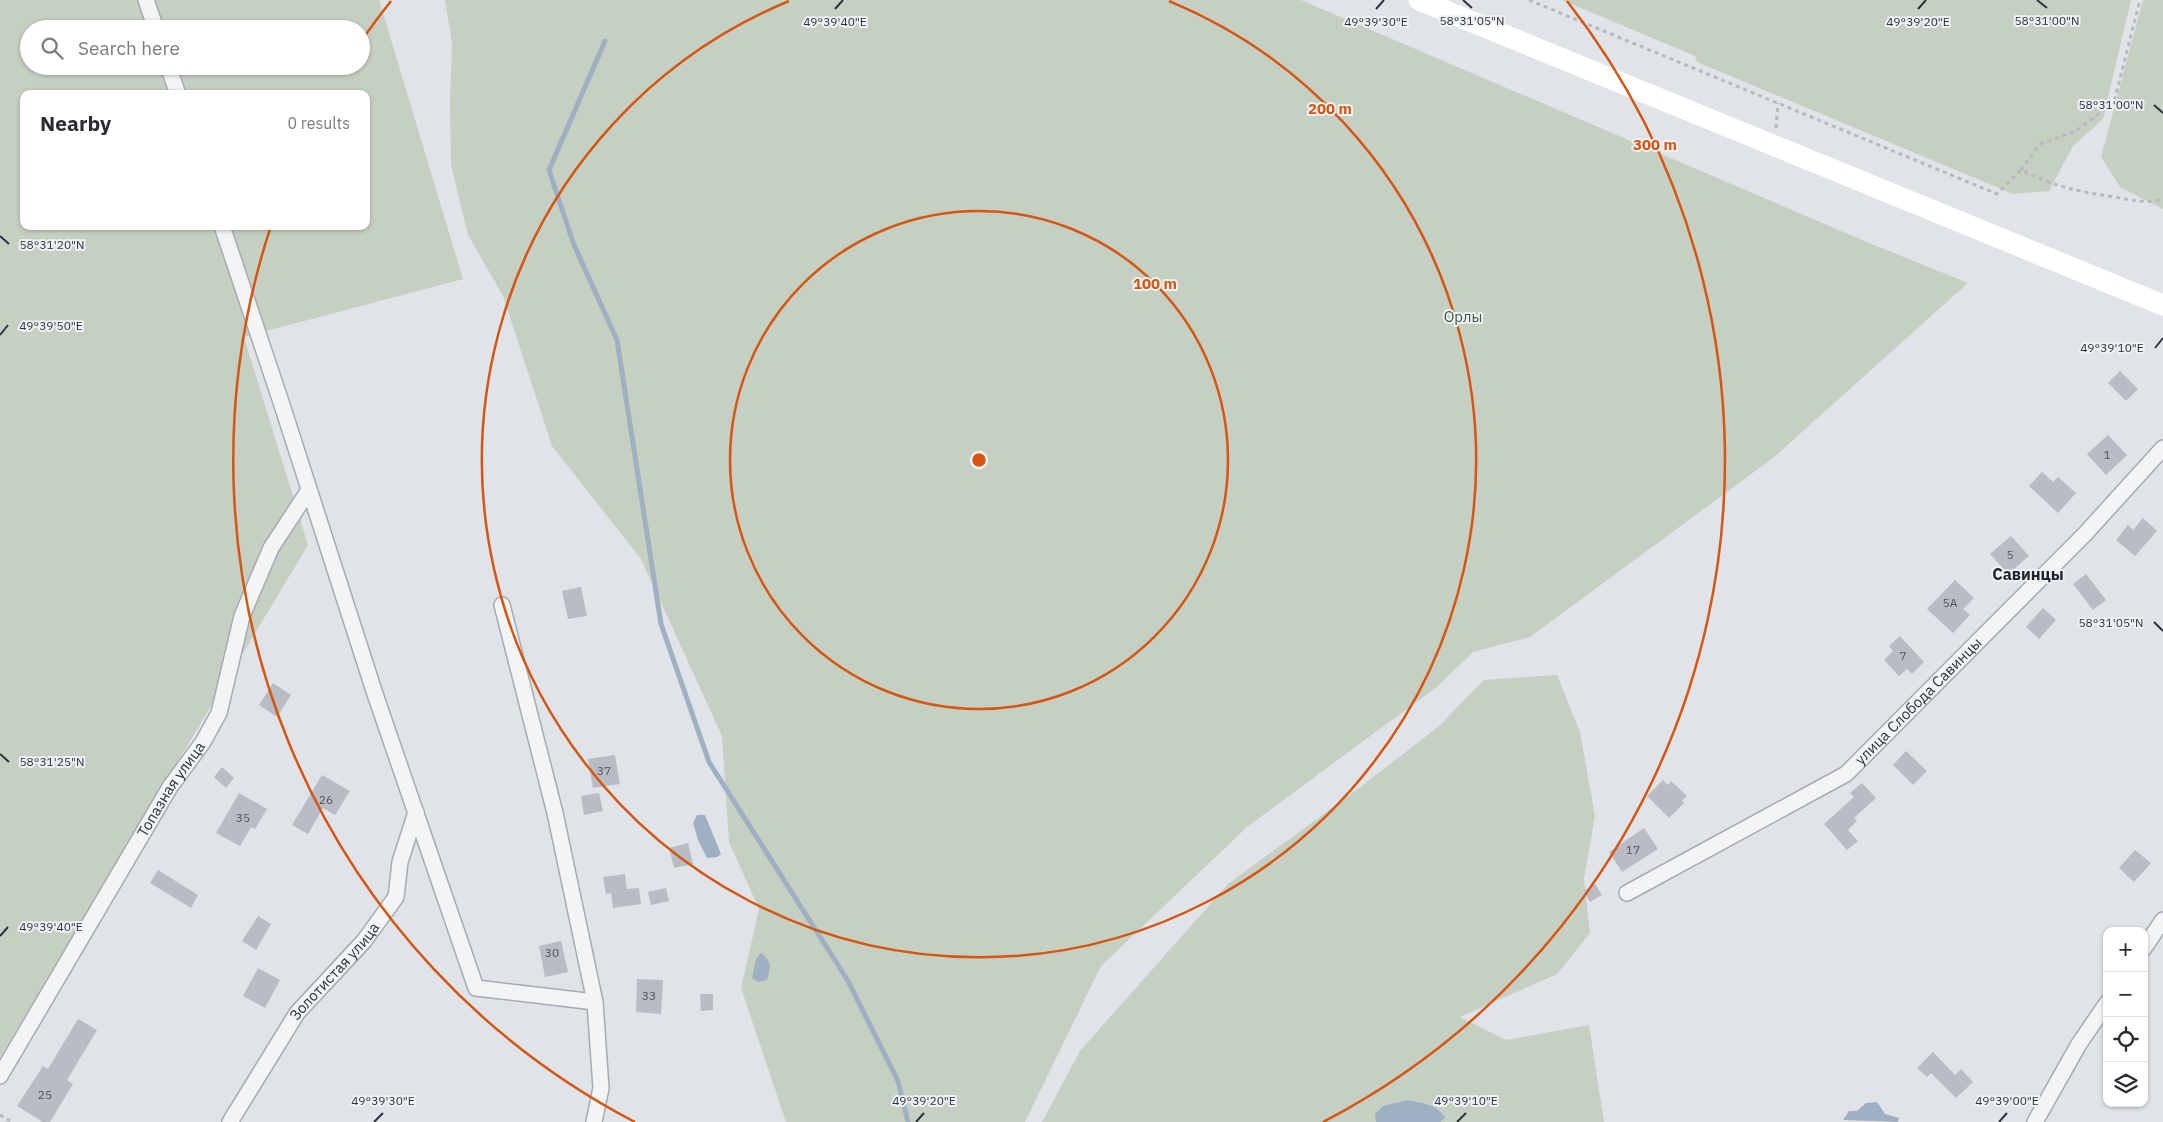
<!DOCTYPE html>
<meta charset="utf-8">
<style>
:root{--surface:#fff;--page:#f7f7f7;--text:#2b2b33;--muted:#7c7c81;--line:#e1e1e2}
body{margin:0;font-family:"IBM Plex Sans",sans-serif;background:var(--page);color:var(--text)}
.controls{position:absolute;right:15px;bottom:15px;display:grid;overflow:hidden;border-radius:10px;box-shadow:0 1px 4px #0004}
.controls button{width:45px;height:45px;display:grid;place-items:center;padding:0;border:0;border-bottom:1px solid var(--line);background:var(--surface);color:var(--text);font:25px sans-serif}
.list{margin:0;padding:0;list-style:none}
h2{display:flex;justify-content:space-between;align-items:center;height:65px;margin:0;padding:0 20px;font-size:21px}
h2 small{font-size:16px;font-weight:400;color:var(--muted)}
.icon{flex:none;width:28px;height:28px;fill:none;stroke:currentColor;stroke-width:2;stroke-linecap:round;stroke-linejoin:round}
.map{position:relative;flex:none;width:2163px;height:1122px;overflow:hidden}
.search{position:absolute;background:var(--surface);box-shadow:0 1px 4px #0004;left:20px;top:20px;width:350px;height:55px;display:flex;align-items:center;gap:12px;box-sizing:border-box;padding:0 18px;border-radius:28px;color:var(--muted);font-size:19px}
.panel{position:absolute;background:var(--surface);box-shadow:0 1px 4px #0004;left:20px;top:90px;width:350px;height:140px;border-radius:10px}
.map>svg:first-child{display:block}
.green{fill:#c6d0c2;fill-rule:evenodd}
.water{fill:#9fb0c3}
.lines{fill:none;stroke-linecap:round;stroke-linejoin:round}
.stream{stroke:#9fb0c3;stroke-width:5}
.building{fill:#b8bcc4}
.street-casing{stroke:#a6aab1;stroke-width:18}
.path{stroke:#b6babe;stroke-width:3;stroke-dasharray:4 4;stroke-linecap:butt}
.street{stroke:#f2f4f6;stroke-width:15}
.secondary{stroke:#fff;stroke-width:21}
.ticks{fill:none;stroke:#2b313d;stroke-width:2}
.ring{fill:none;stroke:#d55511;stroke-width:2.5}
.labels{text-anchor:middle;stroke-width:4;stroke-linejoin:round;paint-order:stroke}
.number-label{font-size:12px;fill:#4e545f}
.park-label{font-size:15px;fill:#3f573a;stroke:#eff2f5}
.street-label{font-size:15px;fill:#2b313d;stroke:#eff2f5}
.neighbourhood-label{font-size:16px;font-weight:bold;fill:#1d222e;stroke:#eff2f5}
.ticks-label{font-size:12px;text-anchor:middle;fill:#2b313d;stroke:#eff2f5;stroke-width:4;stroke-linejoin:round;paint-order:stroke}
.centre{fill:#d55511;stroke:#eff2f5;stroke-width:2.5}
.ring-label{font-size:15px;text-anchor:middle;font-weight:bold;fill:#d55511;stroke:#eff2f5;stroke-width:4;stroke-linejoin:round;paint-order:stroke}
</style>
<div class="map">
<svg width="2163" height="1122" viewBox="0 0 2163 1122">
<rect width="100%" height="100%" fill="#e0e3e7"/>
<g class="green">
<path d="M 0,0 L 379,0 L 463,279 L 244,337 L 308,545 L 0,1057 ZM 29,29 L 361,29 L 361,66 L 29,66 ZM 24,94 L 366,94 L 366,226 L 24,226 Z"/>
<polygon points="445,0 1301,0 1874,245 1968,283 1773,458 1530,637 1473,652 1438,686 1247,827 1101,966 1025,1122 786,1122 741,988 759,909 729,842 722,736 641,559 552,446 503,296 468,235 451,165 450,102 452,43"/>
<polygon points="1562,0 2131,0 2103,119 2073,146 2049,191 2013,194 1697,62 1695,56"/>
<polygon points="2143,0 2163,0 2163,209 2120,187 2101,157"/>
<polygon points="1557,675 1580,732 1595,816 1584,879 1590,933 1557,974 1460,1017 1506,1040 1589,1025 1604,1122 1042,1122 1080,1051 1228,884 1355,791 1438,727 1484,680"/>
</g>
<g class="water">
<polygon points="697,815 705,815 721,854 717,857 707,858 698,840 693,823"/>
<path d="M 761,953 C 772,962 771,967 767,980 L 758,982 L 752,978 L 756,959 Z"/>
<path d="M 1408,1100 C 1421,1103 1438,1104 1445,1118 L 1440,1122 L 1376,1122 L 1375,1114 L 1383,1106 Z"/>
<polygon points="1877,1102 1885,1114 1899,1118 1898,1122 1843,1120 1849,1111 1857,1111 1866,1103"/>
</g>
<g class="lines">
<polyline class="stream" points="605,41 549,170 574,245 617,340 661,624 709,762 848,981 898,1081 908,1122"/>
</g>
<g class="building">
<polygon points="2120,371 2138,389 2126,401 2108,383"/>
<polygon points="2108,435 2127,455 2106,475 2087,454"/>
<polygon points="2042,472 2053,482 2058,477 2076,493 2058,513 2029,486"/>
<polygon points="2143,518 2157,531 2135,556 2116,540 2128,525 2133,530"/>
<polygon points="2011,536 2029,556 2008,574 1990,554"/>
<polygon points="2086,574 2106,600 2093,610 2073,584"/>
<polygon points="1955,580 1974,598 1963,609 1970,615 1953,633 1927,609"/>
<polygon points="581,587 587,616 568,619 562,591"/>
<polygon points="2043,608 2056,620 2039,639 2026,627"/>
<polygon points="1900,636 1924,662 1912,674 1907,669 1899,676 1884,660 1893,651 1889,646"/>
<polygon points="273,683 291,695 277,717 259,705"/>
<polygon points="1906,751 1927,771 1913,785 1893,765"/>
<polygon points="615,755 620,784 593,788 588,759"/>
<polygon points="222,767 234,778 226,788 214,777"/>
<polygon points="322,775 350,791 335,815 323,808 308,834 292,825"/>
<polygon points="1663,780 1668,785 1671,781 1687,796 1682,801 1684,803 1669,818 1647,796"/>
<polygon points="1862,783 1876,798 1854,818 1857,821 1848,830 1858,841 1847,850 1824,824 1854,797 1850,793"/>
<polygon points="239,793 267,809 255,829 251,827 240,846 216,833"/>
<polygon points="599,793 603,811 584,815 581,796"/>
<polygon points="1644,828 1658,849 1622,872 1609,852"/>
<polygon points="688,843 693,864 674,868 669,848"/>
<polygon points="2135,850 2151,863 2134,882 2119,868"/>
<polygon points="158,870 198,895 191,908 150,883"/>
<polygon points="625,874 627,889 639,888 641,904 613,908 611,893 606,894 603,877"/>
<polygon points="1595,884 1602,895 1590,902 1584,891"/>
<polygon points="666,888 669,901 651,905 648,892"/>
<polygon points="258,916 271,924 256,950 242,941"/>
<polygon points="561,941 568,972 545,977 539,946"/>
<polygon points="258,968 280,980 265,1008 243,996"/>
<polygon points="637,979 663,980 661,1014 636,1012"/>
<polygon points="700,994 713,994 713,1010 701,1011"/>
<polygon points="78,1019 97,1030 67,1080 73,1084 50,1122 43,1122 17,1106 43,1066 48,1069"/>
<polygon points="1933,1052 1955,1075 1961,1069 1973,1082 1956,1098 1931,1073 1927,1077 1917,1068"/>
</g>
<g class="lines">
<defs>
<g id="street">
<polyline points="146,0 156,29"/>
<polyline points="168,66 178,94"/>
<polyline points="222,226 281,402 375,694 476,988 595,1002"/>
<polyline points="502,605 555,813 595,1002 601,1088 594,1122"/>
<path id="s1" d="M 1627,893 L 1846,774 L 2085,534 L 2163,448"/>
<polyline points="2144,948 2163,920"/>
<path id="s2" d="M 0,1076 L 170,787 L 203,742 L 219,713 L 242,616 L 271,548 L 309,490"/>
<path id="s3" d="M 230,1122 L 297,1013 L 364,941 L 396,897 L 400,862 L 416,812"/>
<polyline points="2035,1122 2079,1044 2107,1003"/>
</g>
</defs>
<use href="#street" class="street-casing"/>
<g class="path">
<path d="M 1529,0 L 1997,194 L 2021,170 C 2057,187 2075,191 2114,197 C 2135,200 2141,204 2163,199"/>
<polyline points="1776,128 1778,103"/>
<polyline points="2021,170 2040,144 2076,131 2114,102 2140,0"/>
<polyline points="0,1115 12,1122"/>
</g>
<use href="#street" class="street"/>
<polyline class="secondary" points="1419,0 2163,305"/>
</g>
<path class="ticks" d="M 1463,0 L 1472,8M 2037,0 L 2047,8M 835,9 L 843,0M 1376,9 L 1384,0M 1918,9 L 1926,0M 2154,105 L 2163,113M 0,236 L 9,244M 0,335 L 8,325M 2155,348 L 2163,338M 2154,622 L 2163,631M 0,754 L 9,762M 0,936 L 8,927M 374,1122 L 383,1113M 916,1122 L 924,1113M 1457,1122 L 1466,1113M 1999,1122 L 2007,1113"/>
<g class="ring">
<circle cx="979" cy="460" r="249"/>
<path d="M1169 1A497 497 0 1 1 789 1"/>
<path d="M635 1122A746 746 0 0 1 270 229M364 37A746 746 0 0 1 391 1M1567 1A746 746 0 0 1 1323 1122"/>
</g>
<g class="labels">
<g class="number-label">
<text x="2107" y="459">1</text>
<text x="2010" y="559">5</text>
<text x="1950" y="607">5А</text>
<text x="1903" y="660">7</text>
<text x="604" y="775">37</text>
<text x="326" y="804">26</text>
<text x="243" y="822">35</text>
<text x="1633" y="854">17</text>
<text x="552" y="957">30</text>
<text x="649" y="1000">33</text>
<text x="45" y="1099">25</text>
</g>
<g class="park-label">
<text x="1463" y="322">Орлы</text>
</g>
<g class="street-label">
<text dy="5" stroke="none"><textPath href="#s1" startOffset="352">улица Слобода Савинцы</textPath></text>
<text dy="5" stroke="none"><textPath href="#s2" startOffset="334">Топазная улица</textPath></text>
<text dy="5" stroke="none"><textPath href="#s3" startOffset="184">Золотистая улица</textPath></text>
</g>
<g class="neighbourhood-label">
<text x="2028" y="580">Савинцы</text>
</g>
</g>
<g class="ticks-label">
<text x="2047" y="25">58°31'00"N</text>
<text x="1472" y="25">58°31'05"N</text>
<text x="835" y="26">49°39'40"E</text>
<text x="1918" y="26">49°39'20"E</text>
<text x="1376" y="26">49°39'30"E</text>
<text x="2111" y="109">58°31'00"N</text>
<text x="52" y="249">58°31'20"N</text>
<text x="51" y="330">49°39'50"E</text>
<text x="2112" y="352">49°39'10"E</text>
<text x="2111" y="627">58°31'05"N</text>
<text x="52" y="766">58°31'25"N</text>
<text x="51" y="931">49°39'40"E</text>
<text x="383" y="1105">49°39'30"E</text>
<text x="924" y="1105">49°39'20"E</text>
<text x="1466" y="1105">49°39'10"E</text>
<text x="2007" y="1105">49°39'00"E</text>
</g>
<circle cx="979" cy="460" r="8" class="centre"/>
<g class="ring-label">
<text x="1330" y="114">200 m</text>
<text x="1655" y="150">300 m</text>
<text x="1155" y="289">100 m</text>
</g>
</svg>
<div class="controls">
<button>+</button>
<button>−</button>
<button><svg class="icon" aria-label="locate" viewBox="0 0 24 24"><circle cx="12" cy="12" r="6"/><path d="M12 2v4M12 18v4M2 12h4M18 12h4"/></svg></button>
<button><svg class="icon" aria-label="layers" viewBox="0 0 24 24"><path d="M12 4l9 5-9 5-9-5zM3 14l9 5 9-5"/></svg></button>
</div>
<div class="search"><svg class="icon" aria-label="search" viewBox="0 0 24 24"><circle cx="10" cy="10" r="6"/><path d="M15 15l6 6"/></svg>Search here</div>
<section class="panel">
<h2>Nearby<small>0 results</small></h2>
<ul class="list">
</ul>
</section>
</div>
